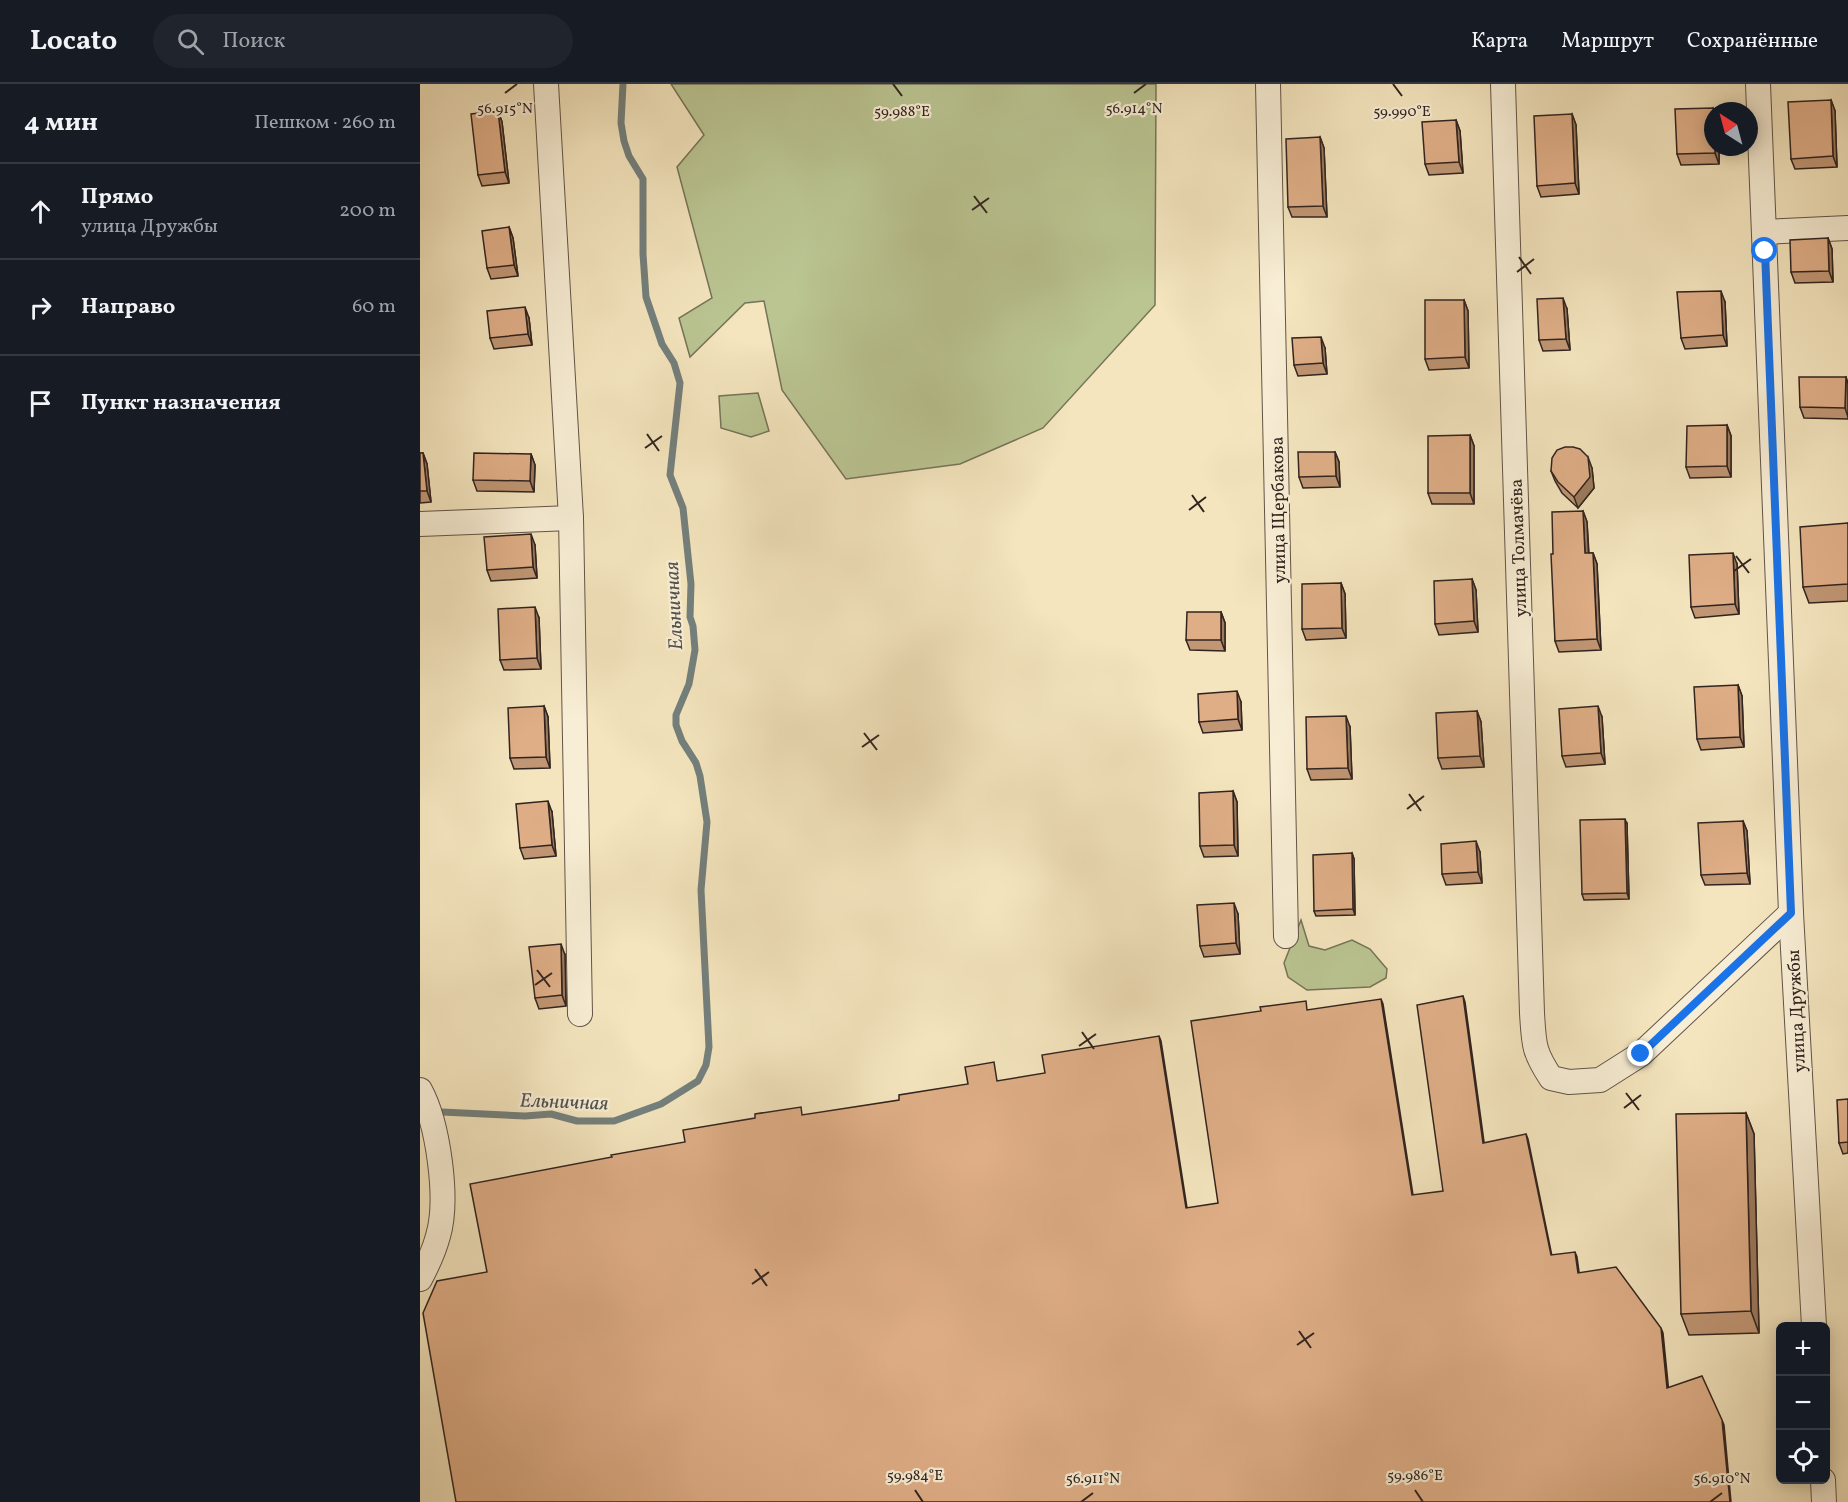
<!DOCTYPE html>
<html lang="ru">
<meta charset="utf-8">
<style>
:root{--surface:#171b24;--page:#20242c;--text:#f1f3f6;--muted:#9ea1a6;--line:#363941}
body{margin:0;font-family:Vollkorn,serif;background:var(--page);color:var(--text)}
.controls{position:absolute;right:18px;bottom:18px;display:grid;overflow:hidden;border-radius:9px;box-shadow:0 3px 15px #0003}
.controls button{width:54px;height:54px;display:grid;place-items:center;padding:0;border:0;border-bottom:2px solid var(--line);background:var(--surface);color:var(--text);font:30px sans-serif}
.compass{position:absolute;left:1284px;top:18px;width:54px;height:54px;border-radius:50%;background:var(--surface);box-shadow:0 3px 15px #0003;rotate:324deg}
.stop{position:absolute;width:18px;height:18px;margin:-14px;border:4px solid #1a73e8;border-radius:50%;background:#fff}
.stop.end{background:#1a73e8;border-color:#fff;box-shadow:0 2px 6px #0008}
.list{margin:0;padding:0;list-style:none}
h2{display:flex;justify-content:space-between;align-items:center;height:78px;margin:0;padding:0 24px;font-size:26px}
h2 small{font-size:20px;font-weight:400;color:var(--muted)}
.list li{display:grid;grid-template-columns:39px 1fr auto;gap:18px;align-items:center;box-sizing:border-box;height:96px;padding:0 24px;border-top:2px solid var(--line)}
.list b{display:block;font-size:22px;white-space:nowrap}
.list p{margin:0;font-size:20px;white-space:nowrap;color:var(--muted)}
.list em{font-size:20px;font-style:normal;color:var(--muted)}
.icon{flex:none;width:33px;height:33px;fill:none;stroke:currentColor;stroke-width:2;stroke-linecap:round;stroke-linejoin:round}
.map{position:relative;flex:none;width:1428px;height:1418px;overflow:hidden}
header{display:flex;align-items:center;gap:36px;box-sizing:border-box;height:84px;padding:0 30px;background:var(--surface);border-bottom:2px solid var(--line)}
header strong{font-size:28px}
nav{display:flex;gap:33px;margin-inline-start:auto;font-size:21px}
.search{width:420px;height:54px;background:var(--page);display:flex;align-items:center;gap:15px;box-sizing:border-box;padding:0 21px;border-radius:33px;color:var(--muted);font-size:22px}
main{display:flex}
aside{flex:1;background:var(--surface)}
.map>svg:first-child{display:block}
.green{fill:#bac592;stroke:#767458;stroke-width:1.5}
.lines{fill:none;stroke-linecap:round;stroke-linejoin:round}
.stream{stroke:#74807d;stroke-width:7}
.minor-casing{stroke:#625447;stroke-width:26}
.minor{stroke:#f8eed5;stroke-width:24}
.wall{fill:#c09674;stroke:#31241f;stroke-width:1.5}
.shaded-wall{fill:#9c7a5e;stroke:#31241f;stroke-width:1.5}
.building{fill:#dfae87;stroke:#31241f;stroke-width:1.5}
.route{stroke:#1a73e8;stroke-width:8}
.ticks{fill:none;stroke:#31241f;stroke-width:2}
.labels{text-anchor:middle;stroke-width:4.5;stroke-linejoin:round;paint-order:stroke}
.street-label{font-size:18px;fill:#31241f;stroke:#f8eed5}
.water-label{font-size:20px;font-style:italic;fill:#52524e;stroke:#f8eed5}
.ticks-label{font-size:15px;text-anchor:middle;fill:#31241f;stroke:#f8eed5;stroke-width:4.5;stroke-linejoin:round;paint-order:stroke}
</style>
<header>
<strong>Locato</strong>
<div class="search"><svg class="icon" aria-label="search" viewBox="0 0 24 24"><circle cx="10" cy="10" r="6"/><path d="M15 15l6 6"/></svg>Поиск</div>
<nav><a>Карта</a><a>Маршрут</a><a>Сохранённые</a></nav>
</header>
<main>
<aside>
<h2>4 мин<small>Пешком · 260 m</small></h2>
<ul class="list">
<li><svg class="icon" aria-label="ahead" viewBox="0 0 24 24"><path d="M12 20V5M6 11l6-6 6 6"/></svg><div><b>Прямо</b><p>улица Дружбы</p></div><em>200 m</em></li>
<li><svg class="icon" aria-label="right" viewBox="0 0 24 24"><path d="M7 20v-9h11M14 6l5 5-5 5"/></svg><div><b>Направо</b></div><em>60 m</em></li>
<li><svg class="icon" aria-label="arrive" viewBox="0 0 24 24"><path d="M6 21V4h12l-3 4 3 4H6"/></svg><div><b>Пункт назначения</b></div></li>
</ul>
</aside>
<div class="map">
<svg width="1428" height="1418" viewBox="0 0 1428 1418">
<rect width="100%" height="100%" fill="#f4e5be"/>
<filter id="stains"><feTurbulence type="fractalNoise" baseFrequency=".00333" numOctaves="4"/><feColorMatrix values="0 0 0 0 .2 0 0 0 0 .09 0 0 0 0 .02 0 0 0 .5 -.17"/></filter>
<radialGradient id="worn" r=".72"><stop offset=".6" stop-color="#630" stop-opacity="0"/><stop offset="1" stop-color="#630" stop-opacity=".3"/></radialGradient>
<g class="green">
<polygon points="251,0 736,0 735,221 623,344 540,380 426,395 362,306 344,217 325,219 270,273 259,234 292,214 257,83 284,51"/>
<polygon points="338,309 349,347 331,353 301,344 299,312"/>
<polygon points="881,836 889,862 905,866 932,856 950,865 967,885 966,894 950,903 887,906 868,893 864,879"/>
</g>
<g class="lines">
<polyline class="stream" points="22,1028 105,1032 131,1030 157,1037 194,1037 241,1020 278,997 286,981 289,963 281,806 287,738 280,692 276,679 262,657 256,641 256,631 269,600 275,566 273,542 270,533 271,500 263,424 250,391 260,299 254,279 242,260 226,213 223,170 223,95 209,72 204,57 201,39 203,0"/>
<defs>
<g id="minor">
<polyline points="126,0 151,434 160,930"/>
<polyline points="848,0 866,852"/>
<path d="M 1083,0 L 1112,929 C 1114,960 1113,967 1131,994 L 1149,998 L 1180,996 L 1221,970 L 1371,829"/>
<polyline points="1338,0 1371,829 1394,1242"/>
<polyline points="1344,148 1428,144"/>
<polyline points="0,440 151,434"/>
<path d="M 0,1006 C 18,1039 29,1115 18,1152 C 14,1167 7,1182 0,1195"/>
<polyline points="1403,1396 1404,1418"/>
</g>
</defs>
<use href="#minor" class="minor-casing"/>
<use href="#minor" class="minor"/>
</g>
<g class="wall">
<polygon points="1411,16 1415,27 1417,83 1375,85 1371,75"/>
<polygon points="1293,24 1294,27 1293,27 1293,63 1299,63 1299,80 1261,81 1257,70"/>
<polygon points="78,27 82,38 89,99 62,102 58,91"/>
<polygon points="1152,30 1156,41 1159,110 1121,113 1117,102"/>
<polygon points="1036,36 1040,47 1043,89 1009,91 1005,80"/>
<polygon points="900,53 904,64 907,133 872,133 868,123"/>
<polygon points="89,143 93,154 98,192 71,195 67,184"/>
<polygon points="1408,154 1412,165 1413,198 1375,199 1371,188"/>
<polygon points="1044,216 1048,227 1049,284 1009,286 1005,275"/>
<polygon points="1305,218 1307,262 1265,265 1261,254"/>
<polygon points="1147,225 1150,266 1123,267 1119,256"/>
<polygon points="109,234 112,261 74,265 70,254"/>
<polygon points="905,264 907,290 878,292 874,281"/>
<polygon points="1426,293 1428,300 1428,335 1384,334 1380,323"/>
<polygon points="1307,341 1311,352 1311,393 1270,394 1266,383"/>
<polygon points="1050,351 1054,362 1054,420 1012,420 1008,409"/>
<polygon points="915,368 919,378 920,403 883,404 879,393"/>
<polygon points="0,369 3,369 7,380 11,418 0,419"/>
<polygon points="111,370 115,381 114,408 57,407 53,396"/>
<polygon points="1172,384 1174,404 1158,424 1142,409 1135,397 1131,387"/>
<polygon points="1163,427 1167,438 1169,469 1173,469 1177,480 1181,566 1139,568 1135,557 1133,470"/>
<polygon points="1428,439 1428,517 1389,519 1383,503"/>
<polygon points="115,461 117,494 71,497 67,486"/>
<polygon points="1317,480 1319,530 1275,534 1271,523"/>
<polygon points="1052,495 1056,506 1058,548 1019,551 1015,540"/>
<polygon points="921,499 925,510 926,554 886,556 882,545"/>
<polygon points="801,528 805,539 805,567 770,566 766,556"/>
<polygon points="119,534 121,585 84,586 80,576"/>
<polygon points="1318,601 1322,612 1324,663 1281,666 1277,655"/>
<polygon points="821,618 822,646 783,649 779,638"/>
<polygon points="124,622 128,633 130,684 94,685 90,674"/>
<polygon points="1057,627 1061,638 1064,683 1022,685 1018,674"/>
<polygon points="1182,633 1185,680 1146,683 1142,672"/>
<polygon points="930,643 932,695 891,696 887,685"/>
<polygon points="813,707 817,718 818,772 784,773 780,762"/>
<polygon points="132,728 136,772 104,775 100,764"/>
<polygon points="1323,737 1327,747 1330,800 1285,801 1281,791"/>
<polygon points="1207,740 1209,815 1164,816 1162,810"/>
<polygon points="1060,768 1062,799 1026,801 1022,790"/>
<polygon points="932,769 934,775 935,831 896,832 894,827"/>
<polygon points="818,830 820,870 784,873 780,862"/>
<polygon points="145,871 146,922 119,925 115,914"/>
<polygon points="1428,1015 1428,1069 1423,1070 1419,1059"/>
<polygon points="1326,1029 1334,1050 1339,1249 1269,1251 1261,1230"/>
</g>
<g class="shaded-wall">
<polygon points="1411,16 1415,27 1417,83 1413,72"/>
<polygon points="78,27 82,38 89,99 85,88"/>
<polygon points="1152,30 1156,41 1159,110 1155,99"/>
<polygon points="1036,36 1040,47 1043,89 1039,78"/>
<polygon points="900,53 904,64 907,133 903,122"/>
<polygon points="1295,63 1299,63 1299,80 1295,69"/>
<polygon points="89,143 93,154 98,192 94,181"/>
<polygon points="1408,154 1412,165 1413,198 1409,187"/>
<polygon points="1301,207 1305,218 1307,262 1303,251"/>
<polygon points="1143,214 1147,225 1150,266 1146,255"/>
<polygon points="1044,216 1048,227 1049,284 1045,273"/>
<polygon points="105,223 109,234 112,261 108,250"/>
<polygon points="901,253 905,264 907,290 903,279"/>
<polygon points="1426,293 1428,300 1428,333 1425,324"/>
<polygon points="1307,341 1311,352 1311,393 1307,382"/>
<polygon points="1050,351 1054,362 1054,420 1050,409"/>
<polygon points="915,368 919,378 920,403 916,392"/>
<polygon points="3,369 7,380 11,418 7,407"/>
<polygon points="111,370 115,381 114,408 110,397"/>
<polygon points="1168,373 1172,384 1174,404 1158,424 1154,413"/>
<polygon points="1163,427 1167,438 1169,480 1165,469"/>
<polygon points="111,450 115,461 117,494 113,483"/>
<polygon points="1173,469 1177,480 1181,566 1177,555"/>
<polygon points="1313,469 1317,480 1319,530 1315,520"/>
<polygon points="1052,495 1056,506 1058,548 1054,537"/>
<polygon points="921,499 925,510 926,554 922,544"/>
<polygon points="115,523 119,534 121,585 117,574"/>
<polygon points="801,528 805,539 805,567 801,556"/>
<polygon points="1318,601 1322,612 1324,663 1320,653"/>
<polygon points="817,607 821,618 822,646 818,635"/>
<polygon points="124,622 128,633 130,684 126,673"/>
<polygon points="1178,622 1182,633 1185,680 1181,669"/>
<polygon points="1057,627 1061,638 1064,683 1060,672"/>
<polygon points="926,632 930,643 932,695 928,684"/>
<polygon points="813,707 817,718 818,772 814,761"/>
<polygon points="128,717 132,728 136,772 132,761"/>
<polygon points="1205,735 1207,740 1209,815 1207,809"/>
<polygon points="1323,737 1327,747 1330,800 1327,789"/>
<polygon points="1056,757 1060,768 1062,799 1058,788"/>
<polygon points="932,769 934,775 935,831 933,825"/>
<polygon points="814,819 818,830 820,870 816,859"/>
<polygon points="141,860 145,871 146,922 142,911"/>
<polygon points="1043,912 1045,918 1065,1065 1063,1059"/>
<polygon points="961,915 963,920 994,1117 992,1111"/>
<polygon points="739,952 741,957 768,1130 766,1124"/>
<polygon points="1326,1029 1334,1050 1339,1249 1331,1227"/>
<polygon points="1106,1050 1108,1055 1133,1177 1131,1171"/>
<polygon points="1155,1168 1157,1173 1160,1195 1158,1189"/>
<polygon points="1241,1244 1243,1249 1249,1309 1247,1304"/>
<polygon points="1302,1336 1304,1341 1311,1418 1310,1418"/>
</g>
<g class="building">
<polygon points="1411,16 1413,72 1371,75 1368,18"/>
<polygon points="1293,24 1293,63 1295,63 1295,69 1257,70 1255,25"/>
<polygon points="78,27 85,88 58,91 51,30"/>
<polygon points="1152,30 1155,99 1117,102 1114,32"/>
<polygon points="1036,36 1039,78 1005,80 1002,38"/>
<polygon points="900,53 903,122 868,123 866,55"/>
<polygon points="89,143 94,181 67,184 62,147"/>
<polygon points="1408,154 1409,187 1371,188 1370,156"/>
<polygon points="1301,207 1303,251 1261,254 1257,208"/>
<polygon points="1143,214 1146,255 1119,256 1117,215"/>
<polygon points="1005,216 1044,216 1045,273 1005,275"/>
<polygon points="105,223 108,250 70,254 67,227"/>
<polygon points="901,253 903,279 874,281 872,254"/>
<polygon points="1379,293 1426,293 1425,324 1380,323"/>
<polygon points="1307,341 1307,382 1266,383 1267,342"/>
<polygon points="1050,351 1050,409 1008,409 1008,352"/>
<polygon points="1145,363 1153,363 1160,365 1168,373 1170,393 1154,413 1138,398 1131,387 1132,374 1137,366"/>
<polygon points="878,368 915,368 916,392 879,393"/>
<polygon points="0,369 3,369 7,407 0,407"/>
<polygon points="54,369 111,370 110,397 53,396"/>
<polygon points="1163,427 1165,469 1173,469 1177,555 1135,557 1131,470 1133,470 1132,428"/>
<polygon points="1428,439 1428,500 1383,503 1380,443"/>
<polygon points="111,450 113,483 67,486 64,453"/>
<polygon points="1313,469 1315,520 1271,523 1269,471"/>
<polygon points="1052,495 1054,537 1015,540 1014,497"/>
<polygon points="921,499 922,544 882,545 882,500"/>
<polygon points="115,523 117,574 80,576 78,525"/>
<polygon points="767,528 801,528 801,556 766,556"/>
<polygon points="1318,601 1320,653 1277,655 1274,603"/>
<polygon points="817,607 818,635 779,638 778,610"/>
<polygon points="124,622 126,673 90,674 88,624"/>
<polygon points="1178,622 1181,669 1142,672 1139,625"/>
<polygon points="1057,627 1060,672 1018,674 1016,629"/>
<polygon points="926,632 928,684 887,685 886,633"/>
<polygon points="813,707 814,761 780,762 779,709"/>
<polygon points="128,717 132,761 100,764 96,720"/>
<polygon points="1205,735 1207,809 1162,810 1160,736"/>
<polygon points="1323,737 1327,789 1281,791 1278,739"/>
<polygon points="1056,757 1058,788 1022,790 1021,760"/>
<polygon points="932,769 933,825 894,827 893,771"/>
<polygon points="814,819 816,859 780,862 777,821"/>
<polygon points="141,860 142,911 115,914 109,863"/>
<polygon points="1043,912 1063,1059 1106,1050 1131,1171 1155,1168 1158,1189 1196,1183 1241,1244 1247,1304 1282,1292 1302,1336 1310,1418 36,1418 3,1229 17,1197 67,1188 50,1100 192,1073 191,1071 265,1058 263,1046 335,1034 335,1030 381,1023 382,1031 479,1016 479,1011 548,1000 545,983 574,978 577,997 625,989 622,971 739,952 766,1124 798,1119 771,937 841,927 840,923 886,917 887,926 961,915 992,1111 1023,1107 997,921"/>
<polygon points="1428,1015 1428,1058 1419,1059 1417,1016"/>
<polygon points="1326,1029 1331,1227 1261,1230 1256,1030"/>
</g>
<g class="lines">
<polyline class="route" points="1221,970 1371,829 1345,167"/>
</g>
<path class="ticks" d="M 473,0 L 482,12M 973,0 L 982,12M 85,9 L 97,0M 714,9 L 726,0M 554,112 L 567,129M 552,126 L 569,114M 1099,173 L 1111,190M 1097,188 L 1114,175M 227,350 L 239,367M 225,364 L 242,352M 772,411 L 784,428M 769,426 L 786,413M 1316,472 L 1329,489M 1314,487 L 1331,475M 444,649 L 457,666M 442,663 L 459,651M 989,710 L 1001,727M 987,725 L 1004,712M 117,886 L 130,903M 115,901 L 132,889M 662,948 L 674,965M 659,962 L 676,950M 1206,1009 L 1219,1026M 1204,1024 L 1221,1011M 335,1185 L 347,1202M 332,1200 L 349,1188M 879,1247 L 891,1264M 877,1261 L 894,1249M 495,1406 L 503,1418M 995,1406 L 1003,1418M 661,1418 L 673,1409M 1290,1418 L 1302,1409"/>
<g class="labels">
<g class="street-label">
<text transform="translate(858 426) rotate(-91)" y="6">улица Щербакова</text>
<text transform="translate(1098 464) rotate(-92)" y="6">улица Толмачёва</text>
<text transform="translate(1376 927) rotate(-93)" y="6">улица Дружбы</text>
</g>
<g class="water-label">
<text transform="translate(253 522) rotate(-93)" y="7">Ельничная</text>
<text transform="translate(144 1017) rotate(2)" y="7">Ельничная</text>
</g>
</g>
<g class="ticks-label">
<text x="85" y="29">56.915°N</text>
<text x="714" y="29">56.914°N</text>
<text x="482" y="32">59.988°E</text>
<text x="982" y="32">59.990°E</text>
<text x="495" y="1396">59.984°E</text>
<text x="995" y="1396">59.986°E</text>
<text x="673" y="1399">56.911°N</text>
<text x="1302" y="1399">56.910°N</text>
</g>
<rect width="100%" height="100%" filter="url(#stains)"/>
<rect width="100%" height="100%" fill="url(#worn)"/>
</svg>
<div class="controls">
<button>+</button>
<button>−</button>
<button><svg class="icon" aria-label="locate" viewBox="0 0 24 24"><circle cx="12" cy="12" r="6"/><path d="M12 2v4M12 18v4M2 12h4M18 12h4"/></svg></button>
</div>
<svg class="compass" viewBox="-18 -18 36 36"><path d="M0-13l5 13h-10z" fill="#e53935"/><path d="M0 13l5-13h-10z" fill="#9ea1a6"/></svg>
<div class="stop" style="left:1345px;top:167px"></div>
<div class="stop end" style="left:1221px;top:970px"></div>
</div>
</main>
